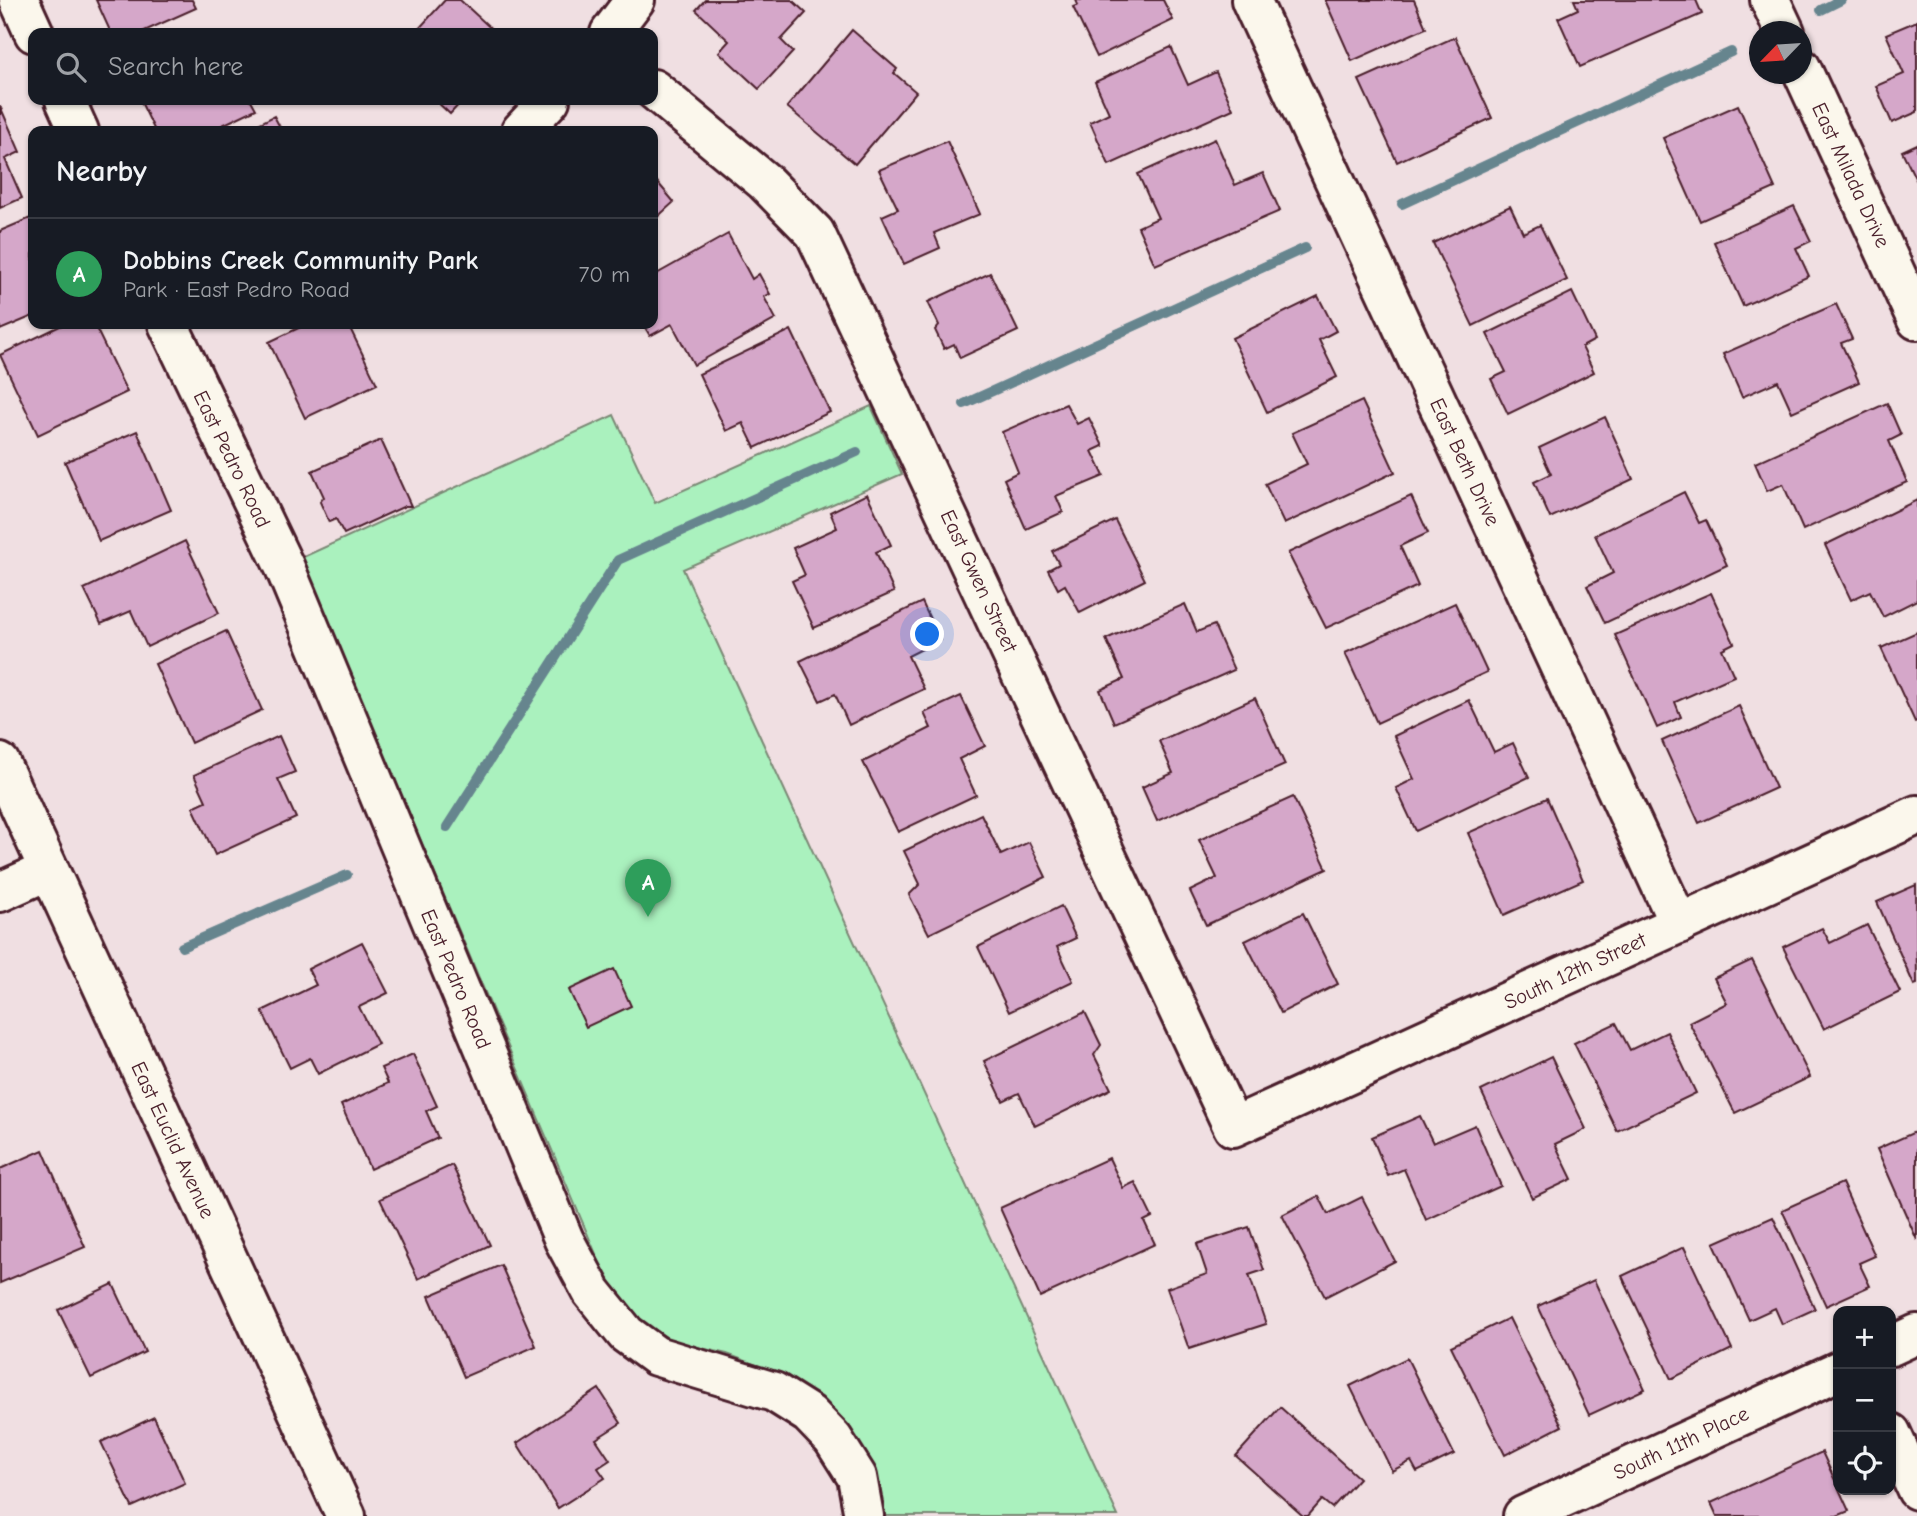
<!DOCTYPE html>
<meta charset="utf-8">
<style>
:root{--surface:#171b24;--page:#20242c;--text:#f1f3f6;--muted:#9ea1a6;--line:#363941;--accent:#8c9099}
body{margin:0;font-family:"Comic Neue",sans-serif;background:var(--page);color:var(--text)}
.controls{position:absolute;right:21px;bottom:21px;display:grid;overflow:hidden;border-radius:14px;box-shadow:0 2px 5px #0004}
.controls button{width:63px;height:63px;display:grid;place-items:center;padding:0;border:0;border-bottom:2px solid var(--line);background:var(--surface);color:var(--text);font:35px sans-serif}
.compass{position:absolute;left:1749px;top:21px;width:63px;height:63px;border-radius:50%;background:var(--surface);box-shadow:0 2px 5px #0004;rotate:245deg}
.you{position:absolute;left:928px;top:635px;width:24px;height:24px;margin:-18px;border:5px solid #fff;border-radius:50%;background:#1a73e8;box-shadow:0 0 0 10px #1a73e833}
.badge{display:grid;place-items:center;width:46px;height:46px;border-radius:50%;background:var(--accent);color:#fff;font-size:23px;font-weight:700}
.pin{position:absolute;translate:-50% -58px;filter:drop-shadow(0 2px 4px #0008)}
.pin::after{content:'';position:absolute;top:37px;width:24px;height:21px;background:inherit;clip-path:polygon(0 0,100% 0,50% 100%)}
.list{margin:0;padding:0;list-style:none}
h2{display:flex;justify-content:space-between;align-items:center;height:91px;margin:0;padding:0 28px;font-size:30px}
h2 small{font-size:23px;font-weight:400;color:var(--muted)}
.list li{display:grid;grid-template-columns:46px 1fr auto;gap:21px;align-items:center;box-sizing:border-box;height:112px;padding:0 28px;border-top:2px solid var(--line)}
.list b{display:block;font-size:26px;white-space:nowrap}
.list p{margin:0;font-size:23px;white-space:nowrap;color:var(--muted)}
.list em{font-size:23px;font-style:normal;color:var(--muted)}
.icon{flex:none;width:38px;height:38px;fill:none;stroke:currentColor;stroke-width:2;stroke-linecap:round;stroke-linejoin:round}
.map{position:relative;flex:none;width:1917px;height:1516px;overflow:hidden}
.search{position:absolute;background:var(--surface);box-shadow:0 2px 5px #0004;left:28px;top:28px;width:630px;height:77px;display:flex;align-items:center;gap:18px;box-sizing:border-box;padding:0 24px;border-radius:14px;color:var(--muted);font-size:26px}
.panel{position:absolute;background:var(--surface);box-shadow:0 2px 5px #0004;left:28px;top:126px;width:630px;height:203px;border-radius:14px}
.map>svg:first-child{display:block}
.green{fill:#aaf1be;stroke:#7a8874;stroke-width:2}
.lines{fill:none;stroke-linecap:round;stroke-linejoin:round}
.stream{stroke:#66858e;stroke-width:10}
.building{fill:#d5a7c9;stroke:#4a1f2b;stroke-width:2}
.minor-casing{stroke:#4a1f2b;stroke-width:44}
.minor{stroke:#fbf7ec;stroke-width:38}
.labels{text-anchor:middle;stroke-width:6;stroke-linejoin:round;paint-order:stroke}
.street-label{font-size:21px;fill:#4a1f2b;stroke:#fbf7ec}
</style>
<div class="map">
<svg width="1917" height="1516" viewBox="0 0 1917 1516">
<rect width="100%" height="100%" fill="#f0dfe2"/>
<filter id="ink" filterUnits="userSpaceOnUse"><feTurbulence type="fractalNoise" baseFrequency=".0143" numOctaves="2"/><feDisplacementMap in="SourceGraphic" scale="14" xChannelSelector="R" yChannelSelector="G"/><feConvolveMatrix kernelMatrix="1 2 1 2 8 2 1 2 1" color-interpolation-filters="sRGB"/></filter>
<g filter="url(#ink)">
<polygon class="green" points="871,406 902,474 683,569 1118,1516 879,1516 783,1375 727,1354 674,1342 640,1320 620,1299 601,1266 301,558 614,415 655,503"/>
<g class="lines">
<g class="stream">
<polyline points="1821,10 1841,0"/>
<polyline points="1402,204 1731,52"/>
<polyline points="964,404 1305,248"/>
<polyline points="447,827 618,560 857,452"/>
<polyline points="182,947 347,875"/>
</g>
</g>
<g class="building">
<polygon points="96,0 192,0 196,8 140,33 111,33"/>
<polygon points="445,0 460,0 496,33 415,33"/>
<polygon points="705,0 792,0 806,13 781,40 793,52 759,89 719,52 729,41 696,10"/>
<polygon points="1076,0 1163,0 1173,20 1097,57 1073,7 1078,5"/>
<polygon points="1325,0 1414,0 1426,28 1352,61"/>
<polygon points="1574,0 1696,0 1702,14 1580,67 1558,18 1578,9"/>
<polygon points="1917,21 1917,112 1892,123 1876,86 1904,74 1886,34"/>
<polygon points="852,30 897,69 894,73 916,92 855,164 787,107"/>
<polygon points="1455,37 1492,118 1397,162 1359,80"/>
<polygon points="1171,47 1188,85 1216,72 1233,109 1109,165 1090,122 1109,113 1095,82"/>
<polygon points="140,100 251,100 256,109 210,131 155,131"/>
<polygon points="435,100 463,100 450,114"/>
<polygon points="1738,105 1775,188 1700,221 1663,138"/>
<polygon points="0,106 20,152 5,159 22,198 0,208"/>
<polygon points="274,116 282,131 244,131"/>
<polygon points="1215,139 1235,185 1263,173 1280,211 1155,265 1138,227 1158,218 1138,174"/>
<polygon points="947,141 980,214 934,233 940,248 904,264 882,216 898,209 879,170"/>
<polygon points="1917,144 1917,182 1902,151"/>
<polygon points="653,177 674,202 653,221"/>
<polygon points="1510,206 1523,233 1540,225 1567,280 1473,326 1433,243"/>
<polygon points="1794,206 1811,241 1796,248 1809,276 1743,306 1714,242"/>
<polygon points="33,217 33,316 0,330 0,231"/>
<polygon points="728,234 752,279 759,274 770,294 764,297 776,319 694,365 672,324 650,336 643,324 653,324 653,276"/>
<polygon points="990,273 1018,331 960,358 954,344 944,349 935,330 939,325 928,302"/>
<polygon points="1572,292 1595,340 1582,347 1594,372 1508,414 1491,379 1506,372 1487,334"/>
<polygon points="1318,296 1336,331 1319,340 1337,377 1267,412 1232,338"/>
<polygon points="1836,304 1852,339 1841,343 1859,382 1792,412 1778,381 1742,397 1723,354"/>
<polygon points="64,324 94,324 127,392 38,435 0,355"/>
<polygon points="307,324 348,324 377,384 305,418 269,342"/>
<polygon points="791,330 830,412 755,448 743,423 726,431 699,374"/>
<polygon points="1362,401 1395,472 1284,524 1265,484 1307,464 1292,433"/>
<polygon points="1887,403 1901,435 1889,441 1907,482 1803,530 1783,484 1767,491 1755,463"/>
<polygon points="1066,404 1077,424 1089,418 1103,446 1092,451 1104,476 1056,496 1063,512 1026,529 1004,479 1018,472 1002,432"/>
<polygon points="1605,417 1633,479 1550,518 1534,482 1551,474 1539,448"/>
<polygon points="137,431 171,510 99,541 65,462"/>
<polygon points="381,440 411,506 405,506 344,534 336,519 329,522 320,502 324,497 312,471"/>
<polygon points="1684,492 1699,523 1706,520 1727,565 1605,623 1587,586 1613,573 1595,535"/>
<polygon points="867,494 891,545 876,552 894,592 814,628 792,581 805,575 793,548 837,528 830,512"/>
<polygon points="1411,496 1428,533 1400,546 1418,586 1326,628 1288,553"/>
<polygon points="1917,500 1917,600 1883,617 1870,591 1851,600 1825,545"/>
<polygon points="1115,520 1145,580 1080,613 1065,585 1058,589 1048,570 1059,564 1052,551"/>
<polygon points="185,541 219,613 147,647 131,611 101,624 84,589"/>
<polygon points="1711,593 1734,643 1722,649 1734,676 1675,702 1681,717 1657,728 1615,635"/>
<polygon points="922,602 940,640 908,656 924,689 849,725 835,694 820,701 800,661"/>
<polygon points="1455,603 1487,672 1377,723 1345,653"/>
<polygon points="1185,604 1197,632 1214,625 1234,670 1114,723 1100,690 1124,679 1106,639"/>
<polygon points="226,631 262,710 191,743 155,664"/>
<polygon points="1917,632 1917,721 1915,722 1881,648"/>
<polygon points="961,696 985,746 959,759 976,795 898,832 863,762 931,728 924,713"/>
<polygon points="1255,698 1285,765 1157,821 1142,787 1173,773 1159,741"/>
<polygon points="1469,700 1494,752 1513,743 1529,777 1416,831 1396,788 1414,779 1394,736"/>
<polygon points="1739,706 1776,788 1699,823 1662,741"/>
<polygon points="279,736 295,772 278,779 296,818 215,855 193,807 206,801 194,775"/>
<polygon points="1293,797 1327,869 1206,925 1190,891 1217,878 1199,840"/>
<polygon points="1547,798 1583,880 1504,915 1468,833"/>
<polygon points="981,814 1001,855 1029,842 1046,877 929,934 909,895 920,884 904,851"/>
<polygon points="1916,885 1917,984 1914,985 1877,902"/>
<polygon points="1061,906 1076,938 1057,947 1073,981 1009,1012 978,947"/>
<polygon points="1303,913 1338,984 1281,1013 1245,941"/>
<polygon points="1867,925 1900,992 1824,1029 1783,947 1822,928 1830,943"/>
<polygon points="362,942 388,993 359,1007 378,1044 318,1074 310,1058 290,1068 262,1011 316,985 308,969"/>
<polygon points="1752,960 1810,1077 1735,1113 1689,1022 1727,1003 1714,978"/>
<polygon points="614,969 631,1006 586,1027 569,990"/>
<polygon points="1085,1012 1101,1045 1094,1055 1111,1089 1035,1126 1019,1093 1003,1101 984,1061"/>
<polygon points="1616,1023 1630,1050 1667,1032 1696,1093 1617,1131 1574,1043"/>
<polygon points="413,1054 437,1106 426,1111 438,1138 370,1169 341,1105 388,1083 381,1068"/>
<polygon points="1551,1057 1586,1129 1555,1144 1572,1179 1532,1198 1481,1091"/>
<polygon points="1420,1116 1433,1143 1475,1125 1501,1186 1426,1220 1404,1169 1388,1176 1372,1137"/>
<polygon points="1917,1131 1917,1240 1877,1149"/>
<polygon points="43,1150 85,1247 0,1283 0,1169"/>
<polygon points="1109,1158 1123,1188 1135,1182 1152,1217 1144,1221 1155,1244 1040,1297 1000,1208"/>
<polygon points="452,1165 490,1245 418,1279 380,1199"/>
<polygon points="1842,1183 1875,1256 1859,1263 1870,1286 1826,1306 1782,1210"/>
<polygon points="1319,1196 1328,1214 1362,1197 1395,1261 1325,1297 1282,1215"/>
<polygon points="1773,1217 1815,1309 1782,1324 1775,1308 1749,1320 1714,1243"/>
<polygon points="1249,1227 1264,1270 1249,1275 1266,1324 1189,1349 1167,1288 1207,1274 1197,1244"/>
<polygon points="1684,1247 1732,1349 1671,1379 1622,1276"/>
<polygon points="501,1265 536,1346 464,1377 429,1296"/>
<polygon points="1594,1280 1645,1389 1589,1415 1538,1306"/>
<polygon points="113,1284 145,1352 91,1378 58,1310"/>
<polygon points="1509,1318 1562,1426 1505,1455 1451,1346"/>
<polygon points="1407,1358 1454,1454 1417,1472 1411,1461 1392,1471 1350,1386"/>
<polygon points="599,1389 621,1423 596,1439 610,1460 598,1468 605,1478 558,1508 517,1443"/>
<polygon points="1280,1407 1359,1478 1332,1508 1322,1500 1308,1516 1303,1516 1236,1456"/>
<polygon points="154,1417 185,1483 132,1507 101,1442"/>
<polygon points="1822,1452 1849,1511 1837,1516 1717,1516 1711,1503"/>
</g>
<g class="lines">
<defs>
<g id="minor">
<polyline points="19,0 34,33"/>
<polyline points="1251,0 1679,924"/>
<polyline points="1770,0 1785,32"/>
<polyline points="610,33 635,0"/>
<polyline points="1801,68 1917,320"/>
<polyline points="653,89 764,181 815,233 1233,1127 1917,815"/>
<polyline points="65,100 79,131"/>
<polyline points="521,131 550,100"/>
<polyline points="168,324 285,568 564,1240 592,1292 626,1334 656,1356 774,1392 809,1414 833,1439 857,1477 864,1516"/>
<polyline points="0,763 346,1516"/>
<polyline points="0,892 49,870"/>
<polyline points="1891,1346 1917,1334"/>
<polyline points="1891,1433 1917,1490"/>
<polyline points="1523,1516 1838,1371"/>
</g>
</defs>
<use href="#minor" class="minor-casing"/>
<use href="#minor" class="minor"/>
</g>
</g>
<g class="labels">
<g class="street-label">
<text transform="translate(1851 175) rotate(65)" y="7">East Milada Drive</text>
<text transform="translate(232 459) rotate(64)" y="7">East Pedro Road</text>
<text transform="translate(1465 462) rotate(65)" y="7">East Beth Drive</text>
<text transform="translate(979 581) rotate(65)" y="7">East Gwen Street</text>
<text transform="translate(1575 971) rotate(-25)" y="7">South 12th Street</text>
<text transform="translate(456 979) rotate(67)" y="7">East Pedro Road</text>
<text transform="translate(173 1140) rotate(65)" y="7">East Euclid Avenue</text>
<text transform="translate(1681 1443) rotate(-25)" y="7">South 11th Place</text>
</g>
</g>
</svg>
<div class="controls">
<button>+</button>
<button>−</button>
<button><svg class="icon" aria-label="locate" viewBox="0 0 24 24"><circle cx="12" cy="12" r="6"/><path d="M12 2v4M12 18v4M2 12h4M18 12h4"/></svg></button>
</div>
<svg class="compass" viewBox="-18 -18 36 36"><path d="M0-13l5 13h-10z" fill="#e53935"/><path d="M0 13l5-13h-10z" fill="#9ea1a6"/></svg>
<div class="you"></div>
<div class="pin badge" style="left:648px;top:917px;background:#2e9e5b">A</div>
<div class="search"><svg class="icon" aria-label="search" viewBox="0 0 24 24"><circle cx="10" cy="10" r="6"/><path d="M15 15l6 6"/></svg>Search here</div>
<section class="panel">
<h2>Nearby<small></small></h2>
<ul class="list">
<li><span class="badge" style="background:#2e9e5b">A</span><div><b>Dobbins Creek Community Park</b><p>Park · East Pedro Road</p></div><em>70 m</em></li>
</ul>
</section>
</div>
